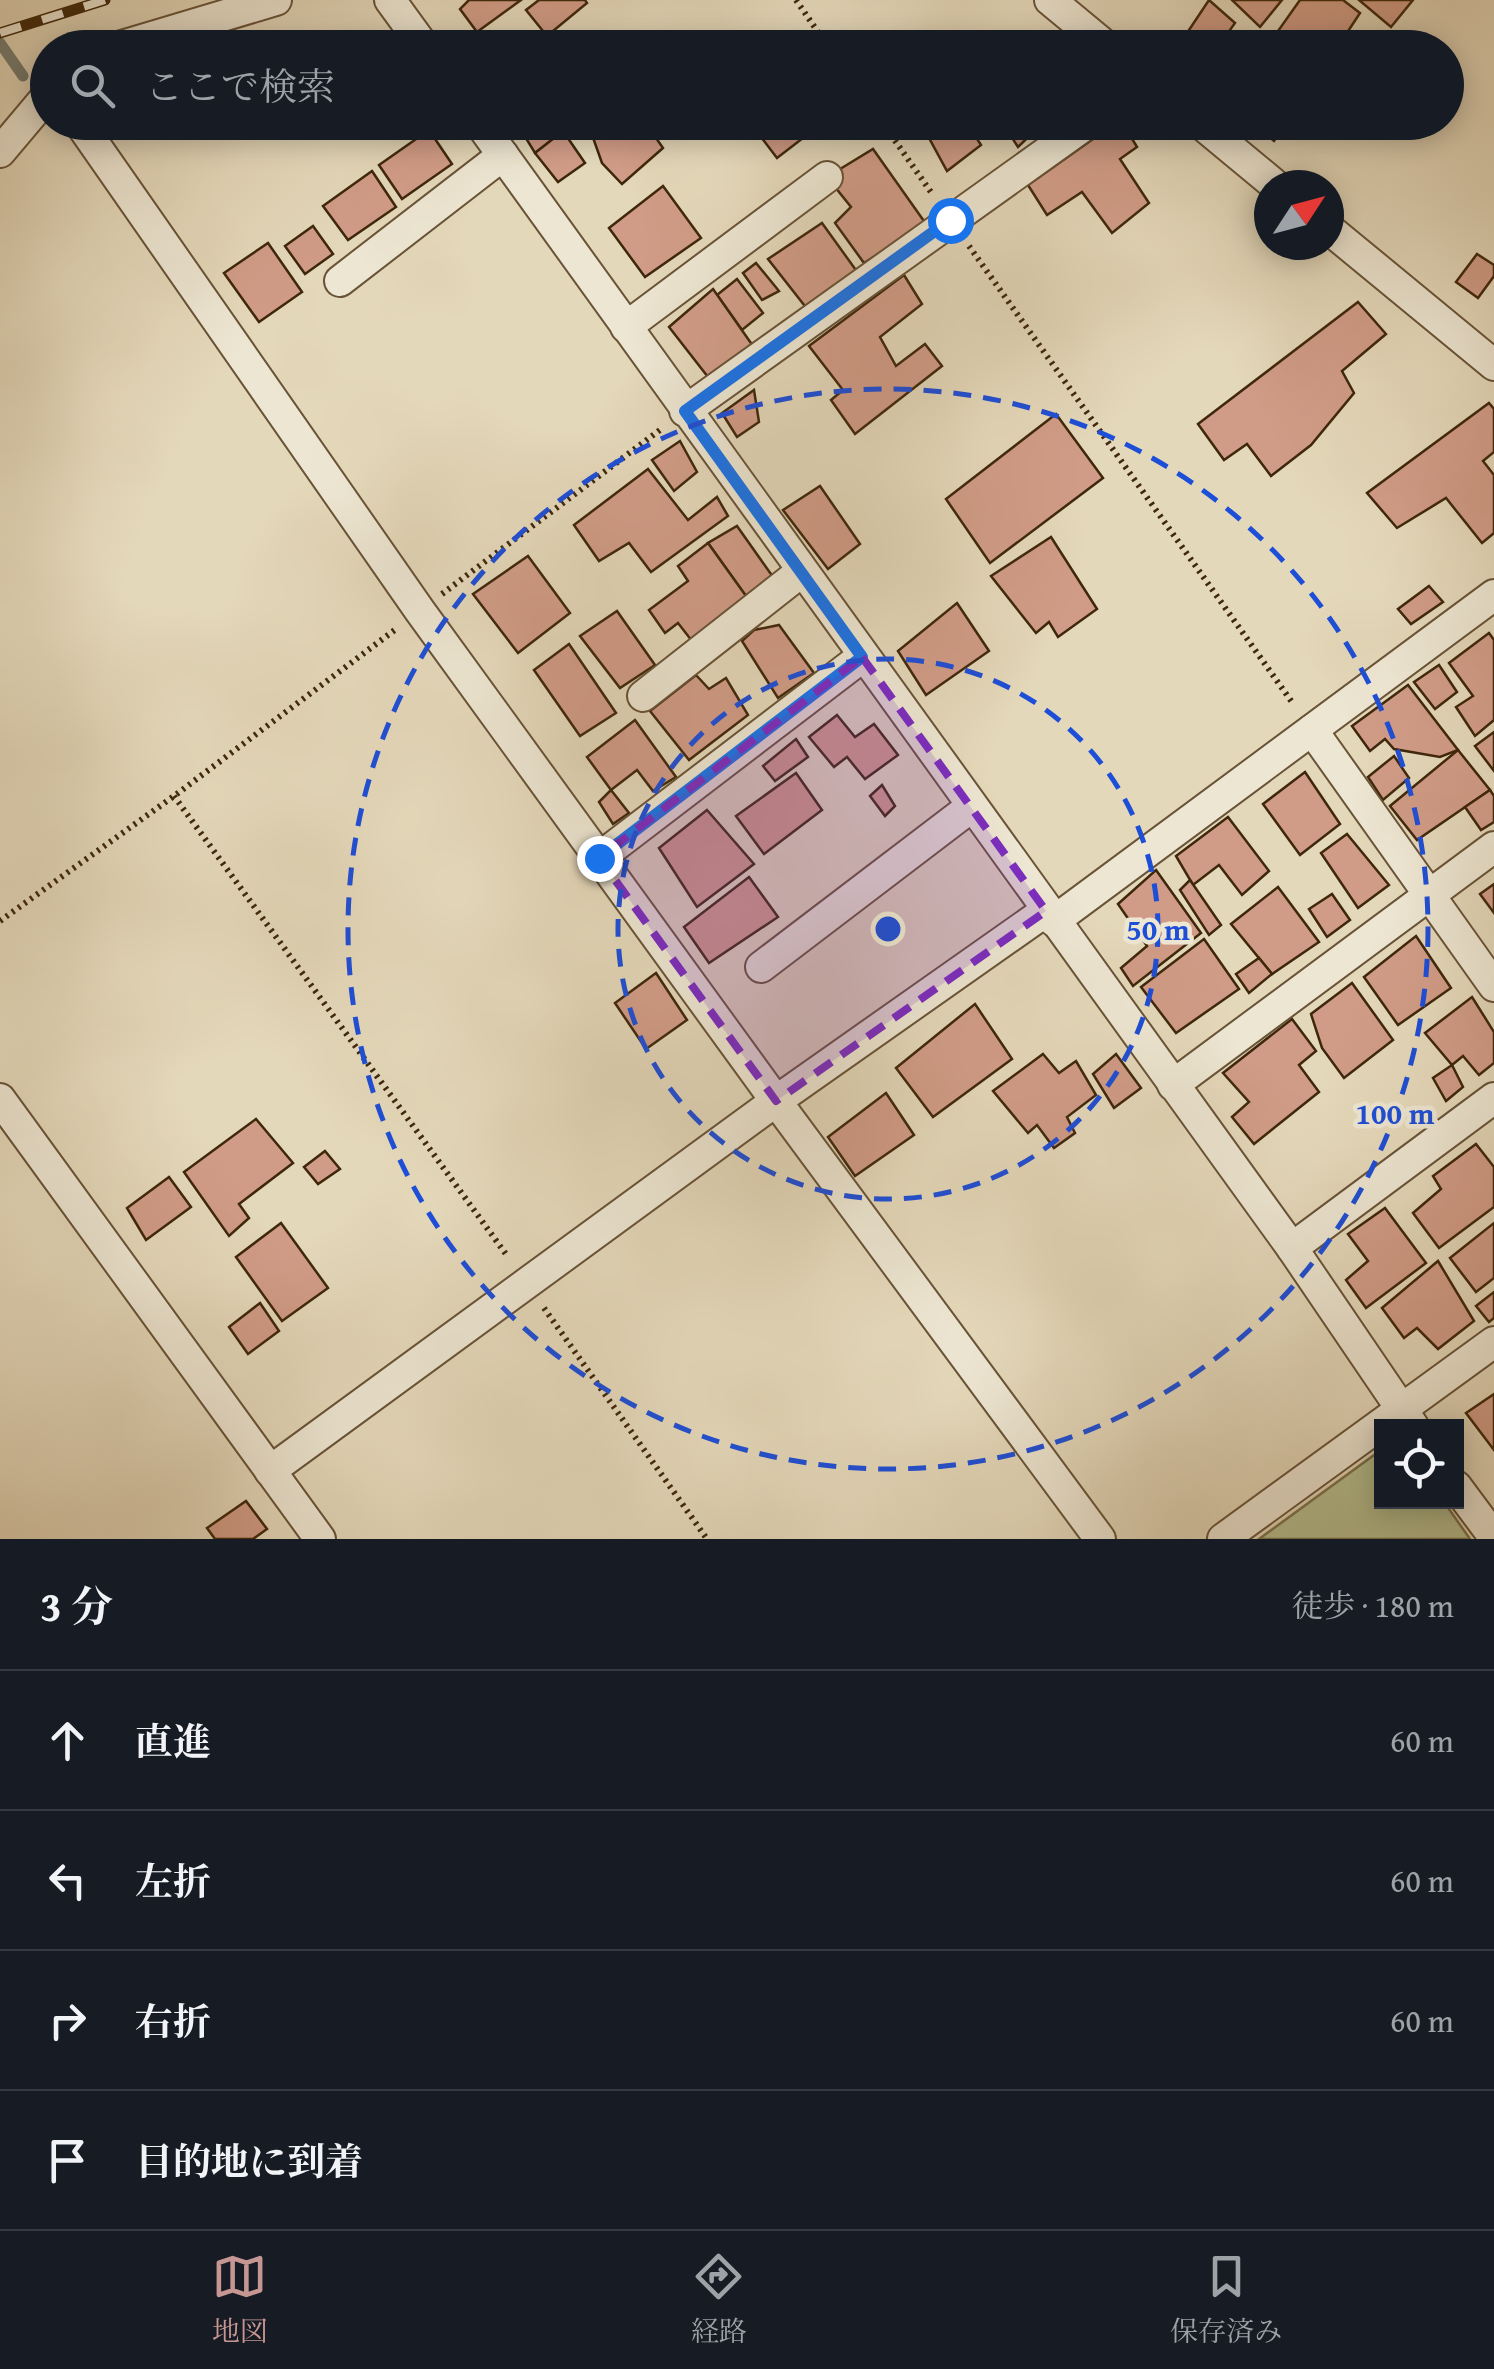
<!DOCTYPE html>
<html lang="ja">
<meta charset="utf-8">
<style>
:root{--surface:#171b24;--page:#20242c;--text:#f1f3f6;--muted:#9ea1a6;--line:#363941;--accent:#c59692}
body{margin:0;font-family:"Gentium Book Plus","Noto Serif JP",serif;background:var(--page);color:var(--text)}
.controls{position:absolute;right:30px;bottom:30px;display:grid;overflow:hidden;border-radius:0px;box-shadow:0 5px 25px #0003}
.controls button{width:90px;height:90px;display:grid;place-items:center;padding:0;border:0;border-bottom:2px solid var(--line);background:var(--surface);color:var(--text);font:50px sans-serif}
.compass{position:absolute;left:1254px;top:170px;width:90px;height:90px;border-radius:50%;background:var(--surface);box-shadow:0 5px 25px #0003;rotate:54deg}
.stop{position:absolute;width:30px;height:30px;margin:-22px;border:8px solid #1a73e8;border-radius:50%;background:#fff}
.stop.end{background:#1a73e8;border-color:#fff;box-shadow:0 2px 10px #0008}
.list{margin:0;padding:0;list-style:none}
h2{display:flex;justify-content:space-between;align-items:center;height:130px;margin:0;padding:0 40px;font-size:42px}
h2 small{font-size:32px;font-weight:400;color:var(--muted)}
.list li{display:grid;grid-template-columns:65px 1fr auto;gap:30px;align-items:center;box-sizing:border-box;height:140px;padding:0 40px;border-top:2px solid var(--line)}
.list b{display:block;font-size:38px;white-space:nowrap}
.list em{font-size:32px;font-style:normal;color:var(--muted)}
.icon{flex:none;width:55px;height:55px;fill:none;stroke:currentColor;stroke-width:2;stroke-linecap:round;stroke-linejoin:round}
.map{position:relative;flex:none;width:1494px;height:1539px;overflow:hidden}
.search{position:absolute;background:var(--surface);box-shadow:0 5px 25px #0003;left:30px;right:30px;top:30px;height:110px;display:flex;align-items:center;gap:25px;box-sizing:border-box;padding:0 35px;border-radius:55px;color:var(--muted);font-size:38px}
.sheet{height:690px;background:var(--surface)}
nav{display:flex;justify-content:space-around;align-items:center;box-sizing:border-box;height:140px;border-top:2px solid var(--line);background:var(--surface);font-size:28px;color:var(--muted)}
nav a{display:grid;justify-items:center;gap:5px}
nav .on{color:var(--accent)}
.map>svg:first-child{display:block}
.green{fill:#b5be8f;stroke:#7a724d;stroke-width:2.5}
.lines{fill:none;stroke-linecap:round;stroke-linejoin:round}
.stream{stroke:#757e74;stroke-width:11}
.building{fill:#d19c87;stroke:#3e270b;stroke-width:2.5}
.minor-casing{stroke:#685337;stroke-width:34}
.path{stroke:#3e270b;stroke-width:6;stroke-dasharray:2.5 5;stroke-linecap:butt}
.minor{stroke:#ede6d2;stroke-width:30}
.rail-casing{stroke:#3e270b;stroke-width:11}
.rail{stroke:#ede6d2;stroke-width:8;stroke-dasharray:22;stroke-linecap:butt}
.route{stroke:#1a73e8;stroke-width:12}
.marked{fill:#7b2cbf;fill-opacity:0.2;stroke:#7b2cbf;stroke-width:8;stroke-dasharray:20 12;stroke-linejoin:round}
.ring{fill:none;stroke:#1d4ed8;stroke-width:5;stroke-dasharray:18 12}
.centre{fill:#1d4ed8;stroke:#ede6d2;stroke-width:5}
.ring-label{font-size:30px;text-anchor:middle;font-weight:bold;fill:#1d4ed8;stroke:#ede6d2;stroke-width:9;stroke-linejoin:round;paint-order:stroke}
</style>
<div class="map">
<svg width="1494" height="1539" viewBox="0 0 1494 1539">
<rect width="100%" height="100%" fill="#e4d8ba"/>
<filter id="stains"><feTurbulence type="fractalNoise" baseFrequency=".002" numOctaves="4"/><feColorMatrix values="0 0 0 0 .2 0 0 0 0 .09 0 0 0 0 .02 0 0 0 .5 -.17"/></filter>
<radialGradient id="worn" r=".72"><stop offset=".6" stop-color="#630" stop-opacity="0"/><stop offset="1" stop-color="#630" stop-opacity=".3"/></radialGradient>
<polygon class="green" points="1381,1450 1382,1502 1444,1502 1470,1539 1259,1539"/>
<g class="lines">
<polyline class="stream" points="0,43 23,76"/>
</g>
<g class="building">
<polygon points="469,0 521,0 477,32 460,9"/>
<polygon points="539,0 585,0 587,3 547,36 526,10"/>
<polygon points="1209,0 1235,23 1217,48 1177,48"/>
<polygon points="1232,0 1282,0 1260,27"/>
<polygon points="1300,0 1343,0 1360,13 1337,48 1266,48"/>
<polygon points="1359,0 1413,0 1391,27"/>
<polygon points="1044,32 1063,48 1036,48"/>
<polygon points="516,122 575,122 535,153"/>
<polygon points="603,122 645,122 663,148 622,184 602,163 591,132"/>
<polygon points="756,122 812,122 816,128 777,158 752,125"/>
<polygon points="946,122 981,122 972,131 981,145 947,171 928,136"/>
<polygon points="1002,122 1044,122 1018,147"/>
<polygon points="1117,122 1122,122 1137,147 1120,159 1149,203 1112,233 1082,192 1047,215 1028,185"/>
<polygon points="1251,122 1287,122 1274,141"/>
<polygon points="429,130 452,164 402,199 379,165"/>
<polygon points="563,131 585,163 558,182 535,153"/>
<polygon points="873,149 926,224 864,263 835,223 851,207 827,177"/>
<polygon points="372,171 396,207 348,240 323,206"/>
<polygon points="663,186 701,238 645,277 609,228"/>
<polygon points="822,223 858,273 808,310 768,259"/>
<polygon points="313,226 333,254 305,274 285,246"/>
<polygon points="268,243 302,292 259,322 224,273"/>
<polygon points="1477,254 1494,265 1494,276 1478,298 1456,282"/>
<polygon points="756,263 779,291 762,300 743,273"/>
<polygon points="904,275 922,304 880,337 896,366 925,344 942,366 855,434 831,400 843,390 809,346"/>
<polygon points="737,279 763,313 742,330 717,295"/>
<polygon points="713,289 753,346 708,377 669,327"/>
<polygon points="1358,302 1386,334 1342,371 1354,393 1311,445 1271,476 1247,444 1224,460 1198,424"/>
<polygon points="754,390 759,422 737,437 722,413"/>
<polygon points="1489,403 1494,409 1494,452 1483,461 1494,475 1494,533 1482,543 1446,498 1397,528 1367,493"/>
<polygon points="1056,414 1103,478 990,563 946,499"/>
<polygon points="680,441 697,472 674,491 652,460"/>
<polygon points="648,469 688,520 717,497 728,516 651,572 629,543 599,561 574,525"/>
<polygon points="820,486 860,544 828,569 783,510"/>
<polygon points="737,526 773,577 746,596 708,543"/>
<polygon points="1051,537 1097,609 1058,637 1049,622 1036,633 991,576"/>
<polygon points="708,543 746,596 692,641 678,623 665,633 649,610 688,581 678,566"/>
<polygon points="528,556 570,613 518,653 473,594"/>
<polygon points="1429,586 1443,602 1411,624 1398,609"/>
<polygon points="957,603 989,651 926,695 898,651"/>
<polygon points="617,611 655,665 620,688 580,636"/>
<polygon points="779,625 814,673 778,698 742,641 754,630"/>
<polygon points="1489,633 1494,640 1494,720 1475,736 1456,707 1473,696 1449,663"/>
<polygon points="569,644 616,713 580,736 534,670"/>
<polygon points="1439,665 1457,692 1435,709 1414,682"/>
<polygon points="696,675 709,689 726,678 748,715 689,760 650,711"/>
<polygon points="1408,685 1458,750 1440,757 1394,749 1385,739 1370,751 1352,726"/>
<polygon points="837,715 855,737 874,724 898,755 865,779 847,757 834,767 809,737"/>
<polygon points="635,720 676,777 653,791 637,770 611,790 587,757"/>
<polygon points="1494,732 1494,771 1475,746"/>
<polygon points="796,739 808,757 775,781 763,766"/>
<polygon points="1458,750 1490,790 1417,840 1390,806"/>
<polygon points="1394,756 1409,778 1383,800 1368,777"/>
<polygon points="1305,772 1340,824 1300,855 1263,804"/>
<polygon points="796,773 822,810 764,854 736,816"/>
<polygon points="882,785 895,806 885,816 870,796"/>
<polygon points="611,790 629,813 613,824 599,802"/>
<polygon points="1490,790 1494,796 1494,822 1481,830 1465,807"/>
<polygon points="707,810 754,864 697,907 659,848"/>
<polygon points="1228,817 1269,871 1242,895 1219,865 1193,885 1176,856"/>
<polygon points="1347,834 1389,885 1358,908 1321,853"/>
<polygon points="1156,870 1201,933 1133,986 1121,968 1147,946 1118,904"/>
<polygon points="749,877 778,917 709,963 684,927"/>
<polygon points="1190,880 1221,925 1209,935 1180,890"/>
<polygon points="1494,884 1494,913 1480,894"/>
<polygon points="1278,887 1319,942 1272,974 1231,924"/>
<polygon points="1332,894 1350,920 1327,937 1309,909"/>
<polygon points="1416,936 1451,988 1398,1025 1364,977"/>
<polygon points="1204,939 1239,989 1176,1033 1141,987"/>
<polygon points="1259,958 1272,974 1249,993 1236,974"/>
<polygon points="656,973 687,1020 646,1049 615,1003"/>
<polygon points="1352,983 1393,1040 1344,1078 1322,1048 1311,1014"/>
<polygon points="1472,997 1494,1032 1494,1063 1479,1075 1463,1056 1452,1065 1425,1033"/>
<polygon points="975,1004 1012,1059 933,1117 896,1068"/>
<polygon points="1292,1019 1316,1051 1299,1065 1319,1092 1254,1144 1232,1117 1249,1102 1223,1073"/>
<polygon points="1043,1054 1059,1073 1076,1061 1096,1095 1067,1117 1075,1133 1054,1148 1037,1125 1028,1133 993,1091"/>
<polygon points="1116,1054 1141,1088 1114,1108 1093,1074"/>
<polygon points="1452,1065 1463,1087 1446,1101 1433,1078"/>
<polygon points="886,1093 914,1135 855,1176 828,1137"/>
<polygon points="256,1119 293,1163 239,1204 249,1218 229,1236 184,1172"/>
<polygon points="1476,1144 1494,1167 1494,1207 1439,1248 1413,1213 1441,1189 1433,1176"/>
<polygon points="325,1151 340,1169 318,1184 304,1167"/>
<polygon points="169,1177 191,1207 146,1240 127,1208"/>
<polygon points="1385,1208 1426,1263 1366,1308 1346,1280 1368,1261 1348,1234"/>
<polygon points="281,1223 328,1288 282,1321 236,1257"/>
<polygon points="1494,1223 1494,1278 1476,1292 1450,1258"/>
<polygon points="1438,1261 1474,1321 1438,1349 1417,1328 1404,1338 1382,1308"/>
<polygon points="1494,1292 1494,1318 1489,1322 1476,1306"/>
<polygon points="260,1303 279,1331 248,1354 229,1327"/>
<polygon points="1494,1394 1494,1450 1466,1413"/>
<polygon points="246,1501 267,1529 253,1539 215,1539 207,1528"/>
</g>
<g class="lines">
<defs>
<g id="minor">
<polyline points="390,0 425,48"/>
<polyline points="1050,0 1108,48"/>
<polyline points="115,48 276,0"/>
<polyline points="79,122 420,611 776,1101 1100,1539"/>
<polyline points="479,122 1292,1248 1413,1426"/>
<polyline points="1199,122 1275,185"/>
<polyline points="0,152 48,95"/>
<polyline points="1329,229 1494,365"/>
<polyline points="340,281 503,155"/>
<polyline points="626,327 827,177"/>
<polyline points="685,411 1089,122"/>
<polyline points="643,696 801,572"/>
<polyline points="1312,730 1494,986"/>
<polyline points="599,858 862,657"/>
<polyline points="1054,921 1494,595"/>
<polyline points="761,967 971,807"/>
<polyline points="1173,1085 1494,847"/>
<polyline points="0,1099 320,1539"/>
<polyline points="1292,1248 1494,1098"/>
<polyline points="270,1471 776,1101 1046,911"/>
<polyline points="1456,1486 1494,1537"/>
<polyline points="1223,1539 1494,1342"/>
</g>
</defs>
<use href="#minor" class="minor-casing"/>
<g class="path">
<polyline points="796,0 829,48"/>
<polyline points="882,122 933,195"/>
<polyline points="969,246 1294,705"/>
<polyline points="442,594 660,430"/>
<polyline points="174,796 508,1257"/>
<polyline points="0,921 174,796 396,629"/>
<polyline points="544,1308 707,1539"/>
</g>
<use href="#minor" class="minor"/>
<defs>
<polyline id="rail" points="0,33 105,0"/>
</defs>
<use href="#rail" class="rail-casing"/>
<use href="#rail" class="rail"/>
</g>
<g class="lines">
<polyline class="route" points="599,858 862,657 685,411 950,220"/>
</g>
<path class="marked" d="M 862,657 L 1046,911 L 776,1101 L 599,858 Z"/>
<g class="ring">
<circle cx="888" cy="929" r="270"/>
<circle cx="888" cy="929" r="540"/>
</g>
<circle cx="888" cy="929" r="15" class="centre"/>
<g class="ring-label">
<text x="1158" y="940">50 m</text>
<text x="1395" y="1124">100 m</text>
</g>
<rect width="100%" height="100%" filter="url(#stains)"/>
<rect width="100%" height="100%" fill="url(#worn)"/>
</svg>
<div class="controls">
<button><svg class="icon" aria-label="locate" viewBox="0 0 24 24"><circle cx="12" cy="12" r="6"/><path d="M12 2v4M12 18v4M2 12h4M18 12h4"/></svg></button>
</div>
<svg class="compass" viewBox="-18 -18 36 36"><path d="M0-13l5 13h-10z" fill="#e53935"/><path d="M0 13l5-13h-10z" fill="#9ea1a6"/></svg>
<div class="stop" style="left:950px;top:220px"></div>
<div class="stop end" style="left:599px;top:858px"></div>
<div class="search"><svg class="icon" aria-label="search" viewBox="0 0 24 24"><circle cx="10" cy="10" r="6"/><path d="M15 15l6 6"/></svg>ここで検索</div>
</div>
<section class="sheet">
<h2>3 分<small>徒歩 · 180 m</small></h2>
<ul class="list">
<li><svg class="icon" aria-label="ahead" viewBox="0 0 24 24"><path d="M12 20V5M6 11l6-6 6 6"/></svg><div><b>直進</b></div><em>60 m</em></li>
<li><svg class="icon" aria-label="left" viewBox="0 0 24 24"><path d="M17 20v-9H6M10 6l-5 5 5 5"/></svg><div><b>左折</b></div><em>60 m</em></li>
<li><svg class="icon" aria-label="right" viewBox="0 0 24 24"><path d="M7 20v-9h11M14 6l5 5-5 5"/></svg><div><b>右折</b></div><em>60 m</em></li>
<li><svg class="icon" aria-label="arrive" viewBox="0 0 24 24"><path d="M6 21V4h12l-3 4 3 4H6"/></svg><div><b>目的地に到着</b></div></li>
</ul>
</section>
<nav>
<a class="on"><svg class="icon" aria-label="map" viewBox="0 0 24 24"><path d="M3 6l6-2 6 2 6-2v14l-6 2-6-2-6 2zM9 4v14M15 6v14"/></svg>地図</a>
<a><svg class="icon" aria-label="directions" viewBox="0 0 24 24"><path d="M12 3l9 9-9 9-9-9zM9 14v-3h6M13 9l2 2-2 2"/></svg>経路</a>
<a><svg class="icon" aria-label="saved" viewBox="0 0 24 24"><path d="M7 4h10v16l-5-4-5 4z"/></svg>保存済み</a>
</nav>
